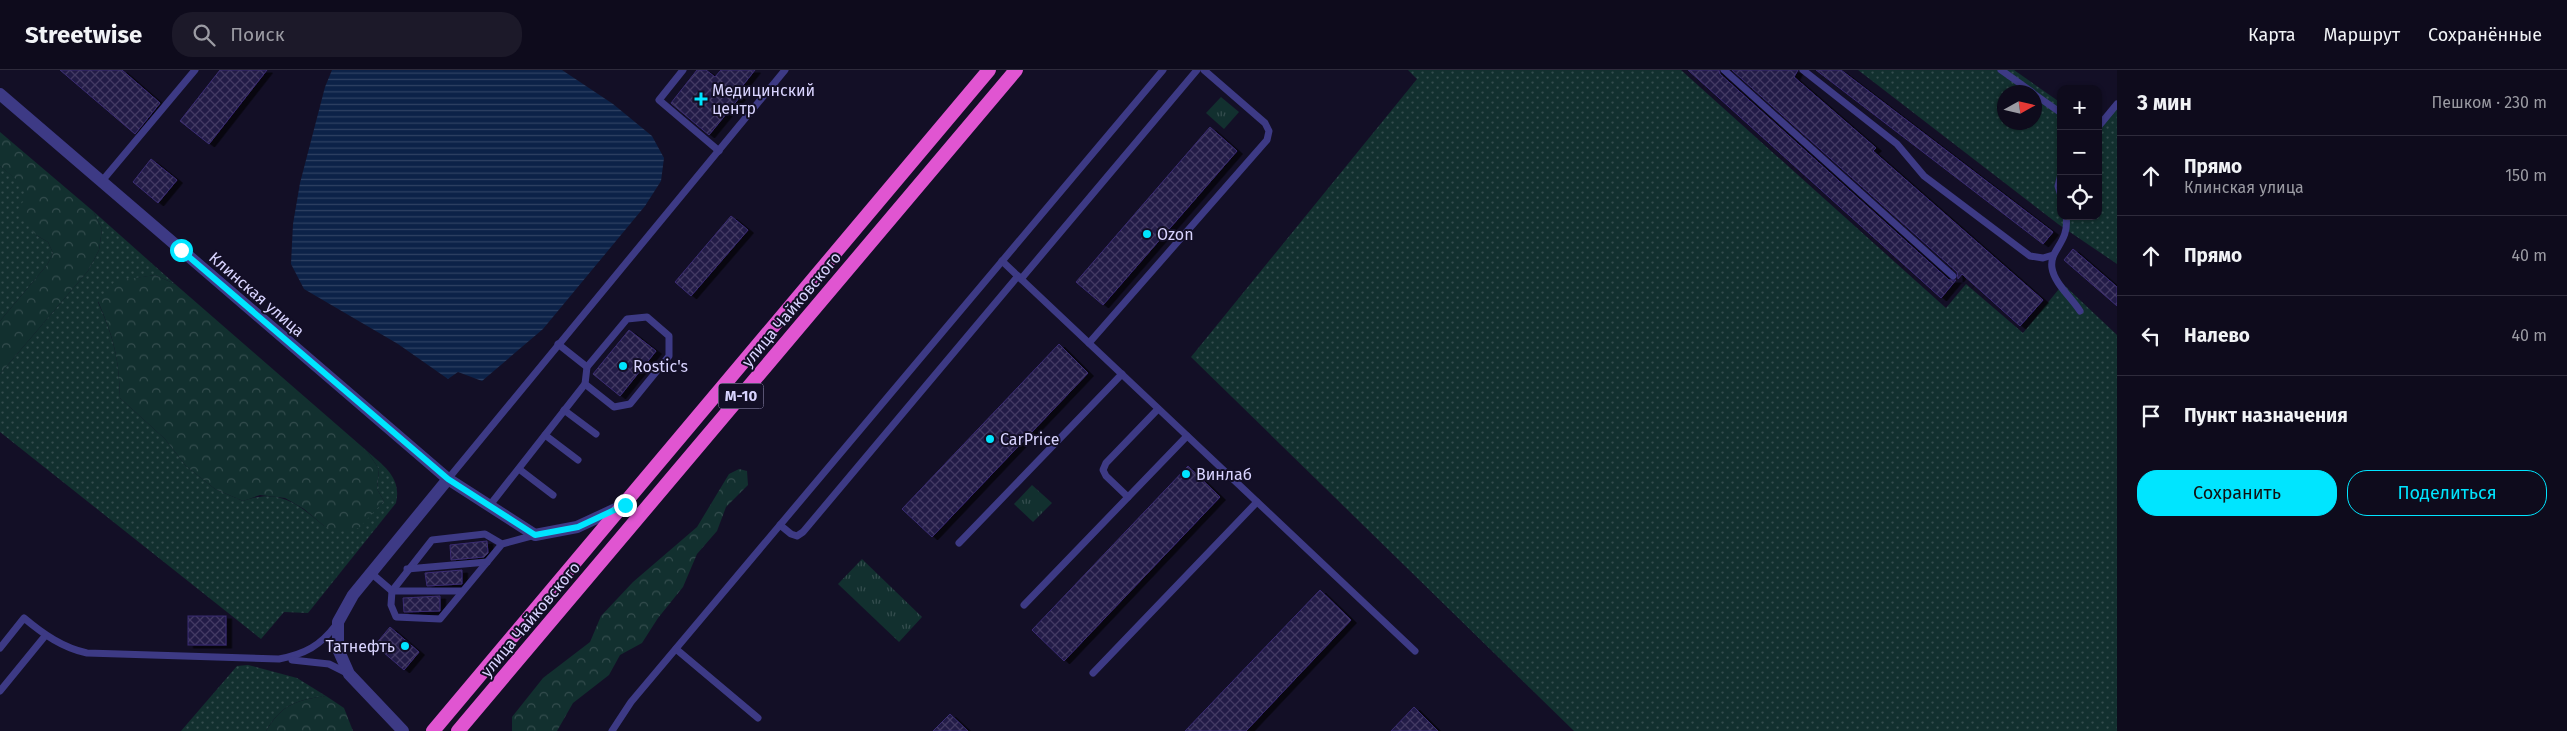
<!DOCTYPE html>
<html lang="ru">
<meta charset="utf-8">
<style>
:root{--surface:#0e0b1c;--page:#1c1929;--text:#f1f3f6;--muted:#9b9ba3;--line:#2e2b3b;--accent:#00e5ff}
body{margin:0;font-family:"Fira Sans",sans-serif;background:var(--page);color:var(--text)}
.controls{position:absolute;right:15px;top:15px;display:grid;overflow:hidden;border-radius:10px;box-shadow:0 1px 4px #0004}
.controls button{width:45px;height:45px;display:grid;place-items:center;padding:0;border:0;border-bottom:1px solid var(--line);background:var(--surface);color:var(--text);font:25px sans-serif}
.compass{position:absolute;left:1997px;top:15px;width:45px;height:45px;border-radius:50%;background:var(--surface);box-shadow:0 1px 4px #0004;rotate:82deg}
.stop{position:absolute;width:15px;height:15px;margin:-11px;border:4px solid #00e5ff;border-radius:50%;background:#fff}
.stop.end{background:#00e5ff;border-color:#fff;box-shadow:0 1px 5px #0008}
.list{margin:0;padding:0;list-style:none}
h2{display:flex;justify-content:space-between;align-items:center;height:65px;margin:0;padding:0 20px;font-size:21px}
h2 small{font-size:16px;font-weight:400;color:var(--muted)}
.list li{display:grid;grid-template-columns:32px 1fr auto;gap:15px;align-items:center;box-sizing:border-box;height:80px;padding:0 20px;border-top:1px solid var(--line)}
.list b{display:block;font-size:19px;white-space:nowrap}
.list p{margin:0;font-size:16px;white-space:nowrap;color:var(--muted)}
.list em{font-size:16px;font-style:normal;color:var(--muted)}
.actions{display:flex;gap:10px;padding:15px 20px}
.actions a{flex:1;padding:11px 0;border:1px solid var(--accent);border-radius:20px;text-align:center;font-size:18px;color:var(--accent)}
.actions .main{background:var(--accent);color:#111}
.icon{flex:none;width:28px;height:28px;fill:none;stroke:currentColor;stroke-width:2;stroke-linecap:round;stroke-linejoin:round}
.map{position:relative;flex:none;width:2117px;height:661px;overflow:hidden}
header{display:flex;align-items:center;gap:30px;box-sizing:border-box;height:70px;padding:0 25px;background:var(--surface);border-bottom:1px solid var(--line)}
header strong{font-size:24px}
nav{display:flex;gap:28px;margin-inline-start:auto;font-size:18px}
.search{width:350px;height:45px;background:var(--page);display:flex;align-items:center;gap:12px;box-sizing:border-box;padding:0 18px;border-radius:20px;color:var(--muted);font-size:19px}
main{display:flex}
aside{flex:1;background:var(--surface)}
.map>svg:first-child{display:block}
.grass{fill:url(#grass-dots);fill-rule:evenodd}
.forest{fill:url(#forest-crowns)}
.park{fill:url(#park-tufts)}
.water{fill:url(#water-rules)}
.building{fill:url(#building-cross-hatch);stroke:#3b2d73;filter:url(#shadow)}
.lines{fill:none;stroke-linecap:round;stroke-linejoin:round}
.service{stroke:#3d3a85;stroke-width:7}
.minor{stroke:#3d3a85;stroke-width:12}
.trunk{stroke:#e055d1;stroke-width:14}
.route{stroke:#00e5ff;stroke-width:6}
.poi-dot{fill:#00e5ff;stroke:#130f26;stroke-width:2}
.labels{text-anchor:middle;stroke-width:4;stroke-linejoin:round;paint-order:stroke}
.shield{fill:#130f26;stroke:#9e99be;stroke-width:1}
.shield-label{font-size:15px;font-weight:bold;fill:#d9d4ff}
.poi-label{font-size:16px;fill:#d9d4ff;stroke:#130f26;text-anchor:start}
.street-label{font-size:16px;fill:#d9d4ff;stroke:#130f26}
</style>
<header>
<strong>Streetwise</strong>
<div class="search"><svg class="icon" aria-label="search" viewBox="0 0 24 24"><circle cx="10" cy="10" r="6"/><path d="M15 15l6 6"/></svg>Поиск</div>
<nav><a>Карта</a><a>Маршрут</a><a>Сохранённые</a></nav>
</header>
<main>
<div class="map">
<svg width="2117" height="661" viewBox="0 0 2117 661">
<defs>
<pattern id="grass-dots" width="8" height="8" patternUnits="userSpaceOnUse" patternTransform="scale(1.25)"><rect width="8" height="8" fill="#12302f"/><path d="M2 2h.1M6 6h.1" fill="none" stroke="#344d4e" stroke-width="1.8" stroke-linecap="round"/></pattern>
<pattern id="forest-crowns" width="20" height="18" patternUnits="userSpaceOnUse" patternTransform="scale(1.25)"><rect width="20" height="18" fill="#12302f"/><path d="M2 6a3 3 0 1 1 6 0M12 15a3 3 0 1 1 6 0" fill="none" stroke="#344d4e"/></pattern>
<pattern id="park-tufts" width="24" height="20" patternUnits="userSpaceOnUse" patternTransform="scale(1.25)"><rect width="24" height="20" fill="#12302f"/><path d="M3 7l-1-3M5 7V3M7 7l1-3M15 17l-1-3M17 17v-4M19 17l1-3" fill="none" stroke="#344d4e"/></pattern>
<pattern id="water-rules" width="6" height="5" patternUnits="userSpaceOnUse" patternTransform="scale(1.25)"><rect width="6" height="5" fill="#0c2248"/><path d="M0 2.5h6" fill="none" stroke="#2f4163"/></pattern>
<pattern id="building-cross-hatch" width="8" height="8" patternUnits="userSpaceOnUse" patternTransform="scale(1.25)"><rect width="8" height="8" fill="#241b47"/><path d="M0 0l8 8M0 8l8-8" fill="none" stroke="#433b63"/></pattern>
<filter id="shadow"><feDropShadow dx="5.5" dy="3" stdDeviation="0" flood-color="#0009"/></filter>
</defs>
<rect width="100%" height="100%" fill="#130f26"/>
<g class="grass">
<polygon points="1408,0 1681,0 1946,238 1966,214 2023,263 2063,214 2117,265 2117,661 1574,661 1191,287 1417,9"/>
<path d="M 1858,0 L 2014,0 L 2061,33 L 2061,146 L 2098,146 L 2098,57 L 2117,34 L 2117,194 L 2058,154 ZM 2004,22 L 2034,22 L 2034,52 L 2004,52 Z"/>
<polygon points="0,96 25,116 24,130 36,165 48,172 53,183 47,195 0,251"/>
<path d="M 93,141 L 175,214 L 155,205 L 137,208 L 98,232 C 114,269 119,288 120,328 L 165,369 L 186,396 L 215,419 L 243,431 C 279,418 297,433 324,456 L 371,444 L 384,431 L 377,419 L 379,399 L 367,381 C 384,396 402,408 396,433 L 308,543 L 284,542 L 261,569 L 0,362 L 0,304 L 88,201 L 99,180 L 102,159 Z"/>
<path d="M 248,595 L 297,608 L 326,626 C 297,630 282,634 266,661 L 181,661 L 237,596 Z"/>
</g>
<g class="forest">
<polygon points="0,62 93,141 102,159 99,180 88,201 0,304 0,251 47,195 53,183 48,172 36,165 17,141 24,130 24,116 0,96"/>
<path d="M 155,205 L 175,214 L 367,381 L 379,399 L 377,419 L 384,431 L 359,458 L 338,462 L 324,456 L 304,439 L 285,428 L 260,425 L 243,431 L 215,419 L 186,396 L 165,369 L 120,328 C 119,288 114,269 98,231 L 115,211 Z"/>
<polygon points="739,399 747,401 748,415 726,437 717,461 697,484 683,517 658,548 642,573 620,585 609,605 573,633 557,661 512,661 512,647 543,608 590,572 601,546 633,512 697,457 729,404"/>
<path d="M 326,626 L 344,638 L 353,661 L 266,661 C 282,634 297,630 326,626 Z"/>
</g>
<g class="park">
<polygon points="1221,27 1239,42 1224,59 1206,43"/>
<polygon points="1032,415 1052,433 1033,452 1014,434"/>
<polygon points="862,489 922,547 899,572 838,514"/>
</g>
<polygon class="water" points="332,0 562,0 613,34 652,66 664,88 661,111 645,136 543,259 482,311 458,302 448,309 398,274 304,219 291,194 293,154 300,113 325,17"/>
<g class="building">
<polygon points="60,0 122,0 160,33 135,64"/>
<polygon points="220,0 267,0 209,74 180,51"/>
<polygon points="697,0 706,0 715,7 721,0 755,0 736,24 740,27 709,65 671,33"/>
<polygon points="1688,0 1719,0 1720,4 1949,210 1956,210 1941,228"/>
<polygon points="1732,0 1798,0 1794,7 1876,78 1873,81 2043,230 2020,256 1962,204 1958,209 1957,202"/>
<polygon points="1816,0 1841,0 2053,162 2043,174"/>
<polygon points="1210,57 1237,81 1103,235 1076,212"/>
<polygon points="151,89 177,110 158,133 133,112"/>
<polygon points="731,146 748,160 691,226 675,212"/>
<polygon points="2073,179 2117,217 2117,236 2064,190"/>
<polygon points="629,260 656,281 620,326 593,304"/>
<polygon points="1059,274 1088,303 932,467 902,439"/>
<polygon points="1188,396 1220,427 1064,591 1032,560"/>
<polygon points="487,471 488,483 484,487 451,490 450,475"/>
<polygon points="462,500 462,514 427,516 425,503"/>
<polygon points="1320,520 1351,550 1295,609 1246,661 1185,661"/>
<polygon points="440,526 440,541 404,542 403,528"/>
<rect x="188" y="546" width="38" height="29"/>
<polygon points="390,557 419,582 404,600 375,575"/>
<polygon points="1414,637 1438,661 1391,661"/>
<polygon points="950,644 968,661 933,661"/>
</g>
<g class="lines">
<g class="service">
<polyline points="683,0 659,30 719,81"/>
<polyline points="1724,0 1953,206"/>
<polyline points="1803,0 1897,74 1924,106 2030,186 2043,188 2053,185"/>
<polyline points="2001,0 2032,22"/>
<polyline points="2034,24 2061,43"/>
<polyline points="2098,57 2117,34"/>
<polyline points="2061,104 2058,116 2061,126"/>
<polyline points="102,111 195,0"/>
<path d="M 2066,146 C 2070,173 2049,179 2052,198 C 2054,213 2072,228 2080,241"/>
<polyline points="1002,191 1415,581"/>
<polyline points="1021,209 1197,0"/>
<polygon points="647,247 669,266 669,286 630,334 614,337 585,314 587,297 627,249"/>
<polyline points="1089,273 1267,70 1269,61 1265,53 1204,0"/>
<polyline points="558,274 587,297"/>
<polyline points="564,340 596,364"/>
<polyline points="545,365 578,390"/>
<polyline points="519,399 553,425"/>
<polyline points="448,409 785,0"/>
<polyline points="1128,427 1106,406 1103,400 1106,393 1158,339"/>
<polyline points="490,435 585,314"/>
<polyline points="780,455 791,464 797,466 803,462 1018,206"/>
<polyline points="959,473 1122,304"/>
<polyline points="502,474 440,549 396,547 391,535 392,521 432,470 485,464 502,474 535,465"/>
<polyline points="407,499 487,492"/>
<polyline points="371,503 392,521 461,521"/>
<polyline points="1024,535 1187,366"/>
<path d="M 0,578 L 24,548 C 43,564 63,578 87,583 L 279,589 C 305,584 320,576 336,555"/>
<polyline points="676,579 758,648"/>
<polyline points="292,590 329,594 347,603"/>
<polyline points="1093,603 1257,432"/>
<polyline points="0,621 45,566"/>
<polyline points="612,661 631,632 1163,0"/>
</g>
<g class="minor">
<polyline points="0,24 448,409 535,465 577,457 620,437"/>
<polyline points="403,661 349,604 338,579 338,552 353,525 448,409"/>
</g>
<g class="trunk">
<polyline points="433,661 989,0"/>
<polyline points="458,661 1016,0"/>
</g>
</g>
<g class="lines">
<polyline class="route" points="181,180 448,409 535,465 578,457 625,435"/>
</g>
<g class="poi-dot">
<path d="M698.5 21.5h5v5h5v5h-5v5h-5v-5h-5v-5h5z"/>
<circle cx="1147" cy="164" r="5"/>
<circle cx="623" cy="296" r="5"/>
<circle cx="990" cy="369" r="5"/>
<circle cx="1186" cy="404" r="5"/>
<circle cx="405" cy="576" r="5"/>
</g>
<g class="labels">
<rect class="shield" x="718.5" y="313.5" width="45" height="25" rx="4"/>
<g class="shield-label">
<text x="741" y="331">М-10</text>
</g>
<g class="poi-label">
<text x="712" y="26">Медицинский<tspan x="712" dy="18">центр</tspan></text>
<text x="1157" y="170">Ozon</text>
<text x="633" y="302">Rostic's</text>
<text x="1000" y="375">CarPrice</text>
<text x="1196" y="410">Винлаб</text>
<text x="395" y="582" text-anchor="end">Татнефть</text>
</g>
<g class="street-label">
<text transform="translate(257 224) rotate(41)" y="6">Клинская улица</text>
<text transform="translate(791 239) rotate(-50)" y="6">улица Чайковского</text>
<text transform="translate(530 549) rotate(-50)" y="6">улица Чайковского</text>
</g>
</g>
</svg>
<div class="controls">
<button>+</button>
<button>−</button>
<button><svg class="icon" aria-label="locate" viewBox="0 0 24 24"><circle cx="12" cy="12" r="6"/><path d="M12 2v4M12 18v4M2 12h4M18 12h4"/></svg></button>
</div>
<svg class="compass" viewBox="-18 -18 36 36"><path d="M0-13l5 13h-10z" fill="#e53935"/><path d="M0 13l5-13h-10z" fill="#9b9ba3"/></svg>
<div class="stop" style="left:181px;top:180px"></div>
<div class="stop end" style="left:625px;top:435px"></div>
</div>
<aside>
<h2>3 мин<small>Пешком · 230 m</small></h2>
<ul class="list">
<li><svg class="icon" aria-label="ahead" viewBox="0 0 24 24"><path d="M12 20V5M6 11l6-6 6 6"/></svg><div><b>Прямо</b><p>Клинская улица</p></div><em>150 m</em></li>
<li><svg class="icon" aria-label="ahead" viewBox="0 0 24 24"><path d="M12 20V5M6 11l6-6 6 6"/></svg><div><b>Прямо</b></div><em>40 m</em></li>
<li><svg class="icon" aria-label="left" viewBox="0 0 24 24"><path d="M17 20v-9H6M10 6l-5 5 5 5"/></svg><div><b>Налево</b></div><em>40 m</em></li>
<li><svg class="icon" aria-label="arrive" viewBox="0 0 24 24"><path d="M6 21V4h12l-3 4 3 4H6"/></svg><div><b>Пункт назначения</b></div></li>
</ul>
<div class="actions"><a class="main">Сохранить</a><a>Поделиться</a></div>
</aside>
</main>
